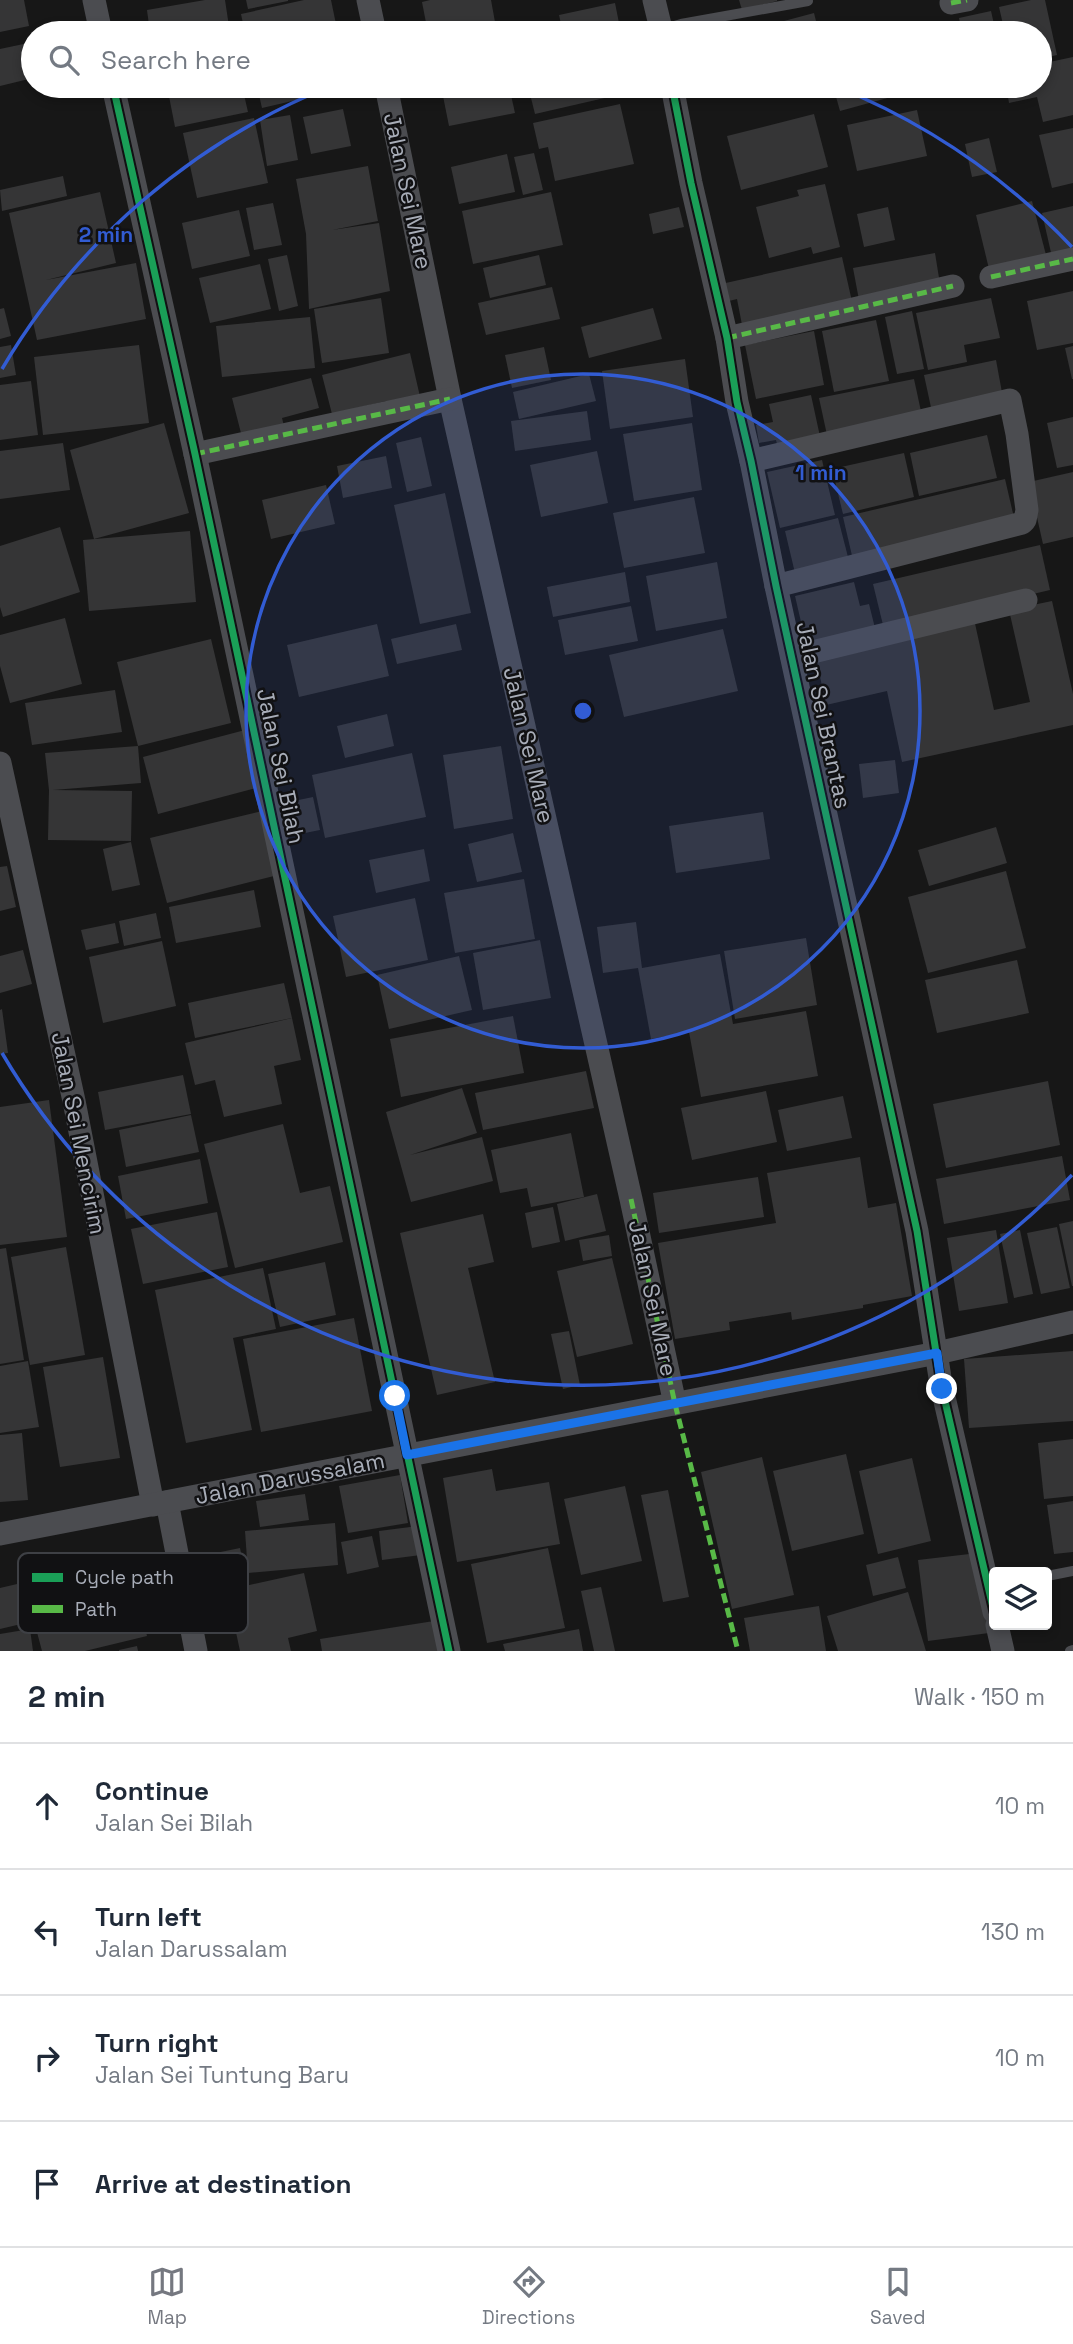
<!DOCTYPE html>
<meta charset="utf-8">
<style>
:root{--surface:#fff;--page:#f2f2f3;--text:#1f2937;--muted:#747a83;--line:#e0e1e3;--accent:#757880}
body{margin:0;font-family:"Space Grotesk",sans-serif;background:var(--page);color:var(--text)}
.controls{position:absolute;right:21px;bottom:21px;display:grid;overflow:hidden;border-radius:7px;box-shadow:0 4px 10px #0003}
.controls button{width:63px;height:63px;display:grid;place-items:center;padding:0;border:0;border-bottom:2px solid var(--line);background:var(--surface);color:var(--text);font:35px sans-serif}
.stop{position:absolute;width:21px;height:21px;margin:-16px;border:5px solid #1a73e8;border-radius:50%;background:#fff}
.stop.end{background:#1a73e8;border-color:#fff;box-shadow:0 2px 7px #0008}
.list{margin:0;padding:0;list-style:none}
h2{display:flex;justify-content:space-between;align-items:center;height:91px;margin:0;padding:0 28px;font-size:30px}
h2 small{font-size:23px;font-weight:400;color:var(--muted)}
.list li{display:grid;grid-template-columns:46px 1fr auto;gap:21px;align-items:center;box-sizing:border-box;height:126px;padding:0 28px;border-top:2px solid var(--line)}
.list b{display:block;font-size:26px;white-space:nowrap}
.list p{margin:0;font-size:23px;white-space:nowrap;color:var(--muted)}
.list em{font-size:23px;font-style:normal;color:var(--muted)}
.icon{flex:none;width:38px;height:38px;fill:none;stroke:currentColor;stroke-width:2;stroke-linecap:round;stroke-linejoin:round}
.map{position:relative;flex:none;width:1073px;height:1651px;overflow:hidden}
.search{position:absolute;background:var(--surface);box-shadow:0 4px 10px #0003;left:21px;right:21px;top:21px;height:77px;display:flex;align-items:center;gap:18px;box-sizing:border-box;padding:0 24px;border-radius:38px;color:var(--muted);font-size:26px}
.sheet{height:595px;background:var(--surface)}
nav{display:flex;justify-content:space-around;align-items:center;box-sizing:border-box;height:98px;border-top:2px solid var(--line);background:var(--surface);font-size:19px;color:var(--muted)}
nav a{display:grid;justify-items:center;gap:4px}
nav .on{color:var(--accent)}
.map>svg:first-child{display:block}
.building{fill:#353536}
.lines{fill:none;stroke-linecap:round;stroke-linejoin:round}
.service{stroke:#4b4c50;stroke-width:10}
.minor{stroke:#4b4c50;stroke-width:23}
.quiet{stroke:#58b947;stroke-width:5;stroke-dasharray:10 5;stroke-linecap:butt}
.cycleway-casing{stroke:#111113;stroke-width:11}
.cycleway{stroke:#1a9f57;stroke-width:7}
.route{stroke:#1a73e8;stroke-width:9}
.ring{fill:none;stroke:#325cd3;stroke-width:3.5}
.labels{text-anchor:middle;stroke-width:5;stroke-linejoin:round;paint-order:stroke}
.street-label{font-size:23px;fill:#a8adb8;stroke:#111113}
.key{fill:#111113;stroke:#3e4045;stroke-width:2}
.key-label{font-size:19px;fill:#a8adb8}
.centre{fill:#325cd3;stroke:#111113;stroke-width:3.5}
.ring-label{font-size:21px;text-anchor:middle;font-weight:bold;fill:#325cd3;stroke:#111113;stroke-width:5;stroke-linejoin:round;paint-order:stroke}
</style>
<div class="map">
<svg width="1073" height="1651" viewBox="0 0 1073 1651">
<rect width="100%" height="100%" fill="#171717"/>
<g class="building">
<polygon points="0,0 24,0 29,26 0,32"/>
<polygon points="205,0 225,0 230,33 150,33 147,10"/>
<polygon points="246,0 288,0 288,1 248,9"/>
<polygon points="304,0 331,0 337,29 317,33 245,33 241,14"/>
<polygon points="430,0 491,0 497,33 428,33 422,2"/>
<polygon points="739,0 777,0 777,1 742,10"/>
<polygon points="1031,0 1045,0 1057,55 1040,59 1040,33 1005,33 999,7"/>
<polygon points="615,3 621,33 563,33 559,15"/>
<polygon points="991,11 996,33 962,33 959,18"/>
<polygon points="814,13 819,33 771,33 769,25"/>
<polygon points="33,42 33,78 0,86 0,49"/>
<polygon points="1073,57 1073,115 1043,122 1037,97 1009,103 1006,86 1040,86 1040,64"/>
<polygon points="167,86 242,86 248,112 175,127"/>
<polygon points="257,86 353,86 353,87 262,108"/>
<polygon points="441,86 509,86 515,113 449,126"/>
<polygon points="528,86 607,86 609,97 535,114"/>
<polygon points="833,86 900,86 902,94 840,111"/>
<polygon points="620,104 634,164 555,181 548,147 539,149 533,123"/>
<polygon points="343,109 351,146 311,154 303,117"/>
<polygon points="917,110 927,156 857,171 847,125"/>
<polygon points="814,114 828,167 741,190 727,136"/>
<polygon points="290,115 298,160 267,166 260,120"/>
<polygon points="254,118 268,183 197,198 183,133"/>
<polygon points="1073,128 1073,183 1052,188 1039,135"/>
<polygon points="989,138 997,172 972,177 965,144"/>
<polygon points="534,153 543,190 523,195 514,157"/>
<polygon points="507,154 515,192 459,204 451,167"/>
<polygon points="368,166 378,221 332,230 379,223 390,291 309,309 306,234 296,179"/>
<polygon points="63,176 67,196 2,211 0,190"/>
<polygon points="825,184 840,247 813,254 811,247 769,258 756,207 799,196 797,190"/>
<polygon points="100,192 116,263 46,280 136,263 146,319 37,340 9,213"/>
<polygon points="551,192 563,245 473,264 462,211"/>
<polygon points="1032,201 1046,255 989,269 976,215"/>
<polygon points="273,203 282,245 254,250 246,208"/>
<polygon points="1073,206 1073,252 1052,257 1042,213"/>
<polygon points="679,207 684,227 653,234 649,214"/>
<polygon points="888,207 895,240 864,247 857,214"/>
<polygon points="239,210 250,256 192,269 182,223"/>
<polygon points="935,253 940,284 859,300 853,268"/>
<polygon points="287,255 298,306 279,311 268,259"/>
<polygon points="539,255 546,285 490,298 483,268"/>
<polygon points="842,257 853,306 743,330 737,299 725,302 721,284"/>
<polygon points="260,264 271,309 210,323 199,278"/>
<polygon points="552,287 560,319 486,335 478,303"/>
<polygon points="1073,291 1073,343 1037,350 1027,301"/>
<polygon points="381,298 389,353 322,363 314,309"/>
<polygon points="991,298 1000,338 964,345 967,362 928,370 916,313"/>
<polygon points="4,308 11,336 0,339 0,309"/>
<polygon points="653,308 662,339 589,358 581,327"/>
<polygon points="912,311 924,369 897,374 885,317"/>
<polygon points="310,317 315,368 222,377 216,326"/>
<polygon points="876,320 889,381 834,392 822,331"/>
<polygon points="814,331 824,385 756,399 745,345"/>
<polygon points="11,345 16,375 0,378 0,347"/>
<polygon points="139,345 149,423 43,435 34,357"/>
<polygon points="1073,346 1073,379 1072,379 1065,348"/>
<polygon points="544,347 551,380 512,388 505,355"/>
<polygon points="410,353 421,401 388,409 386,401 332,414 322,375"/>
<polygon points="685,359 693,417 610,429 602,371"/>
<polygon points="996,360 1003,398 932,412 924,375"/>
<polygon points="589,374 596,401 519,419 513,392"/>
<polygon points="311,378 319,408 282,418 284,426 242,437 232,398"/>
<polygon points="914,379 922,416 827,435 819,398"/>
<polygon points="31,381 38,435 0,440 0,385"/>
<polygon points="811,395 821,441 778,449 776,440 759,443 756,425 773,422 769,404"/>
<polygon points="587,411 591,440 515,451 511,421"/>
<polygon points="1073,417 1073,465 1057,468 1047,423"/>
<polygon points="164,423 189,513 94,539 70,450"/>
<polygon points="692,423 702,490 634,501 623,434"/>
<polygon points="987,435 997,478 919,496 910,453"/>
<polygon points="421,437 432,486 407,492 396,443"/>
<polygon points="63,443 70,490 0,499 0,451"/>
<polygon points="597,451 608,503 541,517 530,465"/>
<polygon points="904,453 914,497 843,514 832,469"/>
<polygon points="386,456 392,488 343,498 337,466"/>
<polygon points="822,460 835,515 780,528 767,472"/>
<polygon points="1073,472 1073,537 1043,544 1029,482"/>
<polygon points="1005,479 1015,522 853,560 843,517"/>
<polygon points="326,485 335,524 271,539 262,500"/>
<polygon points="445,493 471,613 420,624 394,505"/>
<polygon points="694,497 705,553 624,568 613,513"/>
<polygon points="838,518 849,561 795,573 785,531"/>
<polygon points="60,527 80,592 3,617 0,607 0,546"/>
<polygon points="190,531 196,602 89,611 83,540"/>
<polygon points="1040,545 1050,590 884,629 873,584"/>
<polygon points="717,562 727,618 656,631 646,576"/>
<polygon points="625,572 630,602 553,617 547,587"/>
<polygon points="854,582 860,606 869,604 876,632 807,648 795,596"/>
<polygon points="1052,601 1073,694 1073,725 902,762 887,691 826,705 815,653 974,619 994,710 1030,702 1009,610"/>
<polygon points="631,606 638,641 565,655 558,620"/>
<polygon points="65,618 82,684 10,703 0,666 0,635"/>
<polygon points="377,624 389,676 299,697 287,645"/>
<polygon points="456,624 462,650 397,664 391,639"/>
<polygon points="723,629 738,691 624,717 609,655"/>
<polygon points="211,639 231,723 138,746 141,783 53,790 132,791 131,841 48,840 49,790 45,753 138,746 117,662"/>
<polygon points="115,690 122,732 32,745 25,703"/>
<polygon points="387,714 394,746 345,758 337,726"/>
<polygon points="245,730 260,787 158,814 143,757"/>
<polygon points="501,746 513,819 454,829 443,755"/>
<polygon points="412,753 426,817 325,838 312,775"/>
<polygon points="895,760 899,793 863,798 859,764"/>
<polygon points="313,797 320,830 290,836 284,803"/>
<polygon points="266,810 282,874 167,903 150,838"/>
<polygon points="763,812 770,859 676,873 669,826"/>
<polygon points="996,827 1007,863 929,886 918,850"/>
<polygon points="513,833 522,872 477,882 468,844"/>
<polygon points="131,842 140,885 112,891 103,849"/>
<polygon points="424,849 430,881 376,893 369,860"/>
<polygon points="7,866 16,907 0,911 0,867"/>
<polygon points="1006,871 1026,948 928,973 908,897"/>
<polygon points="524,879 535,939 455,953 444,893"/>
<polygon points="254,890 261,927 176,943 169,907"/>
<polygon points="415,898 428,960 346,977 333,916"/>
<polygon points="156,913 161,938 124,946 119,921"/>
<polygon points="636,922 642,968 720,954 733,1024 806,1011 818,1076 701,1097 689,1032 651,1039 638,968 603,973 597,927"/>
<polygon points="115,923 119,943 86,950 81,930"/>
<polygon points="806,938 817,1005 735,1019 724,951"/>
<polygon points="540,940 551,998 483,1010 473,953"/>
<polygon points="162,941 176,1006 103,1023 89,957"/>
<polygon points="23,950 32,984 0,993 0,956"/>
<polygon points="459,956 472,1010 389,1029 377,975"/>
<polygon points="1017,960 1029,1013 937,1033 925,980"/>
<polygon points="284,983 292,1018 195,1038 188,1003"/>
<polygon points="2,1009 8,1053 0,1054 0,1010"/>
<polygon points="513,1016 524,1073 401,1097 390,1039"/>
<polygon points="292,1018 301,1060 274,1066 282,1104 224,1117 215,1080 195,1085 185,1043"/>
<polygon points="586,1071 594,1108 483,1130 475,1093"/>
<polygon points="183,1075 191,1114 105,1130 98,1092"/>
<polygon points="1048,1081 1060,1145 946,1168 933,1104"/>
<polygon points="462,1088 477,1133 410,1155 482,1137 493,1181 411,1202 386,1112"/>
<polygon points="766,1091 777,1142 692,1160 681,1108"/>
<polygon points="843,1096 852,1138 787,1151 778,1110"/>
<polygon points="49,1100 67,1237 0,1245 0,1107"/>
<polygon points="191,1115 199,1152 126,1167 119,1130"/>
<polygon points="283,1124 300,1193 330,1186 343,1242 235,1268 204,1144"/>
<polygon points="571,1133 584,1197 531,1207 527,1188 500,1193 491,1150"/>
<polygon points="1062,1156 1070,1200 944,1224 936,1179"/>
<polygon points="860,1157 868,1208 896,1203 912,1296 863,1305 863,1308 792,1320 791,1312 729,1322 730,1330 675,1339 658,1243 776,1223 767,1173"/>
<polygon points="200,1159 208,1203 126,1219 118,1176"/>
<polygon points="758,1177 764,1217 659,1233 653,1193"/>
<polygon points="597,1194 606,1231 565,1241 557,1204"/>
<polygon points="553,1207 560,1242 532,1248 525,1213"/>
<polygon points="217,1212 228,1267 143,1284 131,1229"/>
<polygon points="483,1214 494,1262 468,1268 495,1382 437,1395 400,1233"/>
<polygon points="1073,1221 1073,1286 1072,1286 1059,1224"/>
<polygon points="1057,1227 1070,1288 1041,1294 1027,1233"/>
<polygon points="996,1230 1008,1303 959,1311 947,1238"/>
<polygon points="1020,1230 1033,1294 1014,1298 1000,1234"/>
<polygon points="609,1235 612,1256 583,1261 579,1240"/>
<polygon points="66,1247 85,1355 30,1365 11,1257"/>
<polygon points="6,1248 24,1360 0,1364 0,1249"/>
<polygon points="612,1258 633,1344 577,1357 557,1271"/>
<polygon points="325,1262 336,1315 280,1327 268,1274"/>
<polygon points="263,1268 276,1329 233,1338 252,1430 186,1443 155,1290"/>
<polygon points="354,1318 372,1411 261,1432 243,1339"/>
<polygon points="569,1331 580,1385 563,1389 551,1334"/>
<polygon points="1073,1351 1073,1421 969,1428 964,1359"/>
<polygon points="103,1357 120,1458 60,1467 43,1367"/>
<polygon points="28,1361 39,1427 0,1433 0,1366"/>
<polygon points="22,1433 28,1500 0,1502 0,1435"/>
<polygon points="1073,1439 1073,1496 1044,1499 1038,1443"/>
<polygon points="846,1454 864,1534 792,1551 773,1471"/>
<polygon points="762,1457 794,1595 732,1609 701,1472"/>
<polygon points="912,1458 931,1541 878,1554 859,1471"/>
<polygon points="492,1469 496,1491 549,1482 560,1544 457,1562 443,1478"/>
<polygon points="400,1475 408,1523 348,1533 339,1486"/>
<polygon points="625,1486 642,1561 581,1575 564,1499"/>
<polygon points="668,1490 689,1597 663,1602 641,1495"/>
<polygon points="305,1494 309,1520 260,1527 256,1501"/>
<polygon points="1073,1501 1073,1552 1054,1554 1047,1505"/>
<polygon points="335,1523 338,1565 248,1573 245,1531"/>
<polygon points="418,1526 421,1555 382,1560 379,1531"/>
<polygon points="372,1536 379,1567 347,1574 341,1542"/>
<polygon points="240,1548 246,1576 212,1583 206,1555"/>
<polygon points="548,1548 565,1628 487,1643 471,1564"/>
<polygon points="978,1553 989,1633 928,1641 918,1560"/>
<polygon points="898,1557 906,1588 873,1596 866,1565"/>
<polygon points="128,1558 147,1636 85,1651 42,1651 34,1621 0,1629 0,1588"/>
<polygon points="304,1573 317,1631 288,1638 291,1651 240,1651 227,1590"/>
<polygon points="601,1587 615,1651 594,1651 581,1591"/>
<polygon points="908,1592 926,1651 838,1651 827,1616"/>
<polygon points="819,1606 826,1651 750,1651 744,1618"/>
<polygon points="434,1621 439,1651 322,1651 320,1639"/>
<polygon points="30,1629 33,1651 0,1651 0,1634"/>
<polygon points="579,1629 583,1651 505,1651 503,1644"/>
<polygon points="137,1646 138,1651 119,1651 119,1650"/>
</g>
<g class="lines">
<g class="service">
<polyline points="661,30 681,24 808,1"/>
<polyline points="1047,1576 1073,1571"/>
<polyline points="1070,1651 1073,1650"/>
</g>
<g class="minor">
<polyline points="94,0 101,33"/>
<polyline points="368,0 375,33"/>
<polyline points="654,0 662,33"/>
<polyline points="951,3 967,0"/>
<polyline points="113,86 195,454 449,1651"/>
<polyline points="386,86 450,399 631,1199 675,1404"/>
<polyline points="672,86 691,183 727,338 737,402 751,461 776,586 917,1231 941,1384 994,1612"/>
<polyline points="991,277 1073,259"/>
<polyline points="727,338 953,286"/>
<polyline points="195,454 450,399"/>
<polyline points="751,461 1010,400 1017,434 1027,510 1025,520 1022,523 776,586"/>
<polyline points="792,657 1026,600"/>
<polyline points="0,763 74,1101 153,1505"/>
<polyline points="167,1502 196,1651"/>
<polyline points="0,1534 937,1353 1073,1322"/>
<polyline points="997,1625 1003,1651"/>
</g>
<g class="quiet">
<polyline points="951,3 967,0"/>
<polyline points="991,277 1073,259"/>
<polyline points="727,338 953,286"/>
<polyline points="195,454 450,399"/>
<polyline points="631,1199 675,1404 738,1651"/>
</g>
<defs>
<g id="cycleway">
<polyline points="113,86 195,454 449,1651"/>
<polyline points="672,86 691,183 727,338 737,402 751,461 776,586 917,1231 941,1384 994,1612"/>
</g>
</defs>
<use href="#cycleway" class="cycleway-casing"/>
<use href="#cycleway" class="cycleway"/>
</g>
<g class="lines">
<polyline class="route" points="395,1396 407,1455 937,1353 942,1389"/>
</g>
<circle cx="583" cy="711" r="337" fill="#325cd3" fill-opacity=".12"/>
<g class="ring">
<circle cx="583" cy="711" r="337"/>
<path d="M1072 1175A674 674 0 0 1 2 1053M2 369A674 674 0 0 1 331 86M835 86A674 674 0 0 1 1072 247"/>
</g>
<g class="labels">
<g class="street-label">
<text transform="translate(408 191) rotate(78)" y="8">Jalan Sei Mare</text>
<text transform="translate(824 715) rotate(78)" y="8">Jalan Sei Brantas</text>
<text transform="translate(529 745) rotate(77)" y="8">Jalan Sei Mare</text>
<text transform="translate(281 766) rotate(78)" y="8">Jalan Sei Bilah</text>
<text transform="translate(79 1133) rotate(79)" y="8">Jalan Sei Mencirim</text>
<text transform="translate(653 1298) rotate(78)" y="8">Jalan Sei Mare</text>
<text transform="translate(290 1478) rotate(-11)" y="8">Jalan Darussalam</text>
</g>
</g>
<rect x="18" y="1553" width="230" height="80" rx="10" class="key"/>
<rect x="32" y="1573" width="31" height="9" fill="#1a9f57"/>
<rect x="32" y="1605" width="31" height="8" fill="#58b947"/>
<g class="key-label">
<text x="75" y="1584">Cycle path</text>
<text x="75" y="1616">Path</text>
</g>
<circle cx="583" cy="711" r="10" class="centre"/>
<g class="ring-label">
<text x="106" y="242">2 min</text>
<text x="821" y="480">1 min</text>
</g>
</svg>
<div class="controls">
<button><svg class="icon" aria-label="layers" viewBox="0 0 24 24"><path d="M12 4l9 5-9 5-9-5zM3 14l9 5 9-5"/></svg></button>
</div>
<div class="stop" style="left:395px;top:1396px"></div>
<div class="stop end" style="left:942px;top:1389px"></div>
<div class="search"><svg class="icon" aria-label="search" viewBox="0 0 24 24"><circle cx="10" cy="10" r="6"/><path d="M15 15l6 6"/></svg>Search here</div>
</div>
<section class="sheet">
<h2>2 min<small>Walk · 150 m</small></h2>
<ul class="list">
<li><svg class="icon" aria-label="ahead" viewBox="0 0 24 24"><path d="M12 20V5M6 11l6-6 6 6"/></svg><div><b>Continue</b><p>Jalan Sei Bilah</p></div><em>10 m</em></li>
<li><svg class="icon" aria-label="left" viewBox="0 0 24 24"><path d="M17 20v-9H6M10 6l-5 5 5 5"/></svg><div><b>Turn left</b><p>Jalan Darussalam</p></div><em>130 m</em></li>
<li><svg class="icon" aria-label="right" viewBox="0 0 24 24"><path d="M7 20v-9h11M14 6l5 5-5 5"/></svg><div><b>Turn right</b><p>Jalan Sei Tuntung Baru</p></div><em>10 m</em></li>
<li><svg class="icon" aria-label="arrive" viewBox="0 0 24 24"><path d="M6 21V4h12l-3 4 3 4H6"/></svg><div><b>Arrive at destination</b></div></li>
</ul>
</section>
<nav>
<a class="on"><svg class="icon" aria-label="map" viewBox="0 0 24 24"><path d="M3 6l6-2 6 2 6-2v14l-6 2-6-2-6 2zM9 4v14M15 6v14"/></svg>Map</a>
<a><svg class="icon" aria-label="directions" viewBox="0 0 24 24"><path d="M12 3l9 9-9 9-9-9zM9 14v-3h6M13 9l2 2-2 2"/></svg>Directions</a>
<a><svg class="icon" aria-label="saved" viewBox="0 0 24 24"><path d="M7 4h10v16l-5-4-5 4z"/></svg>Saved</a>
</nav>
